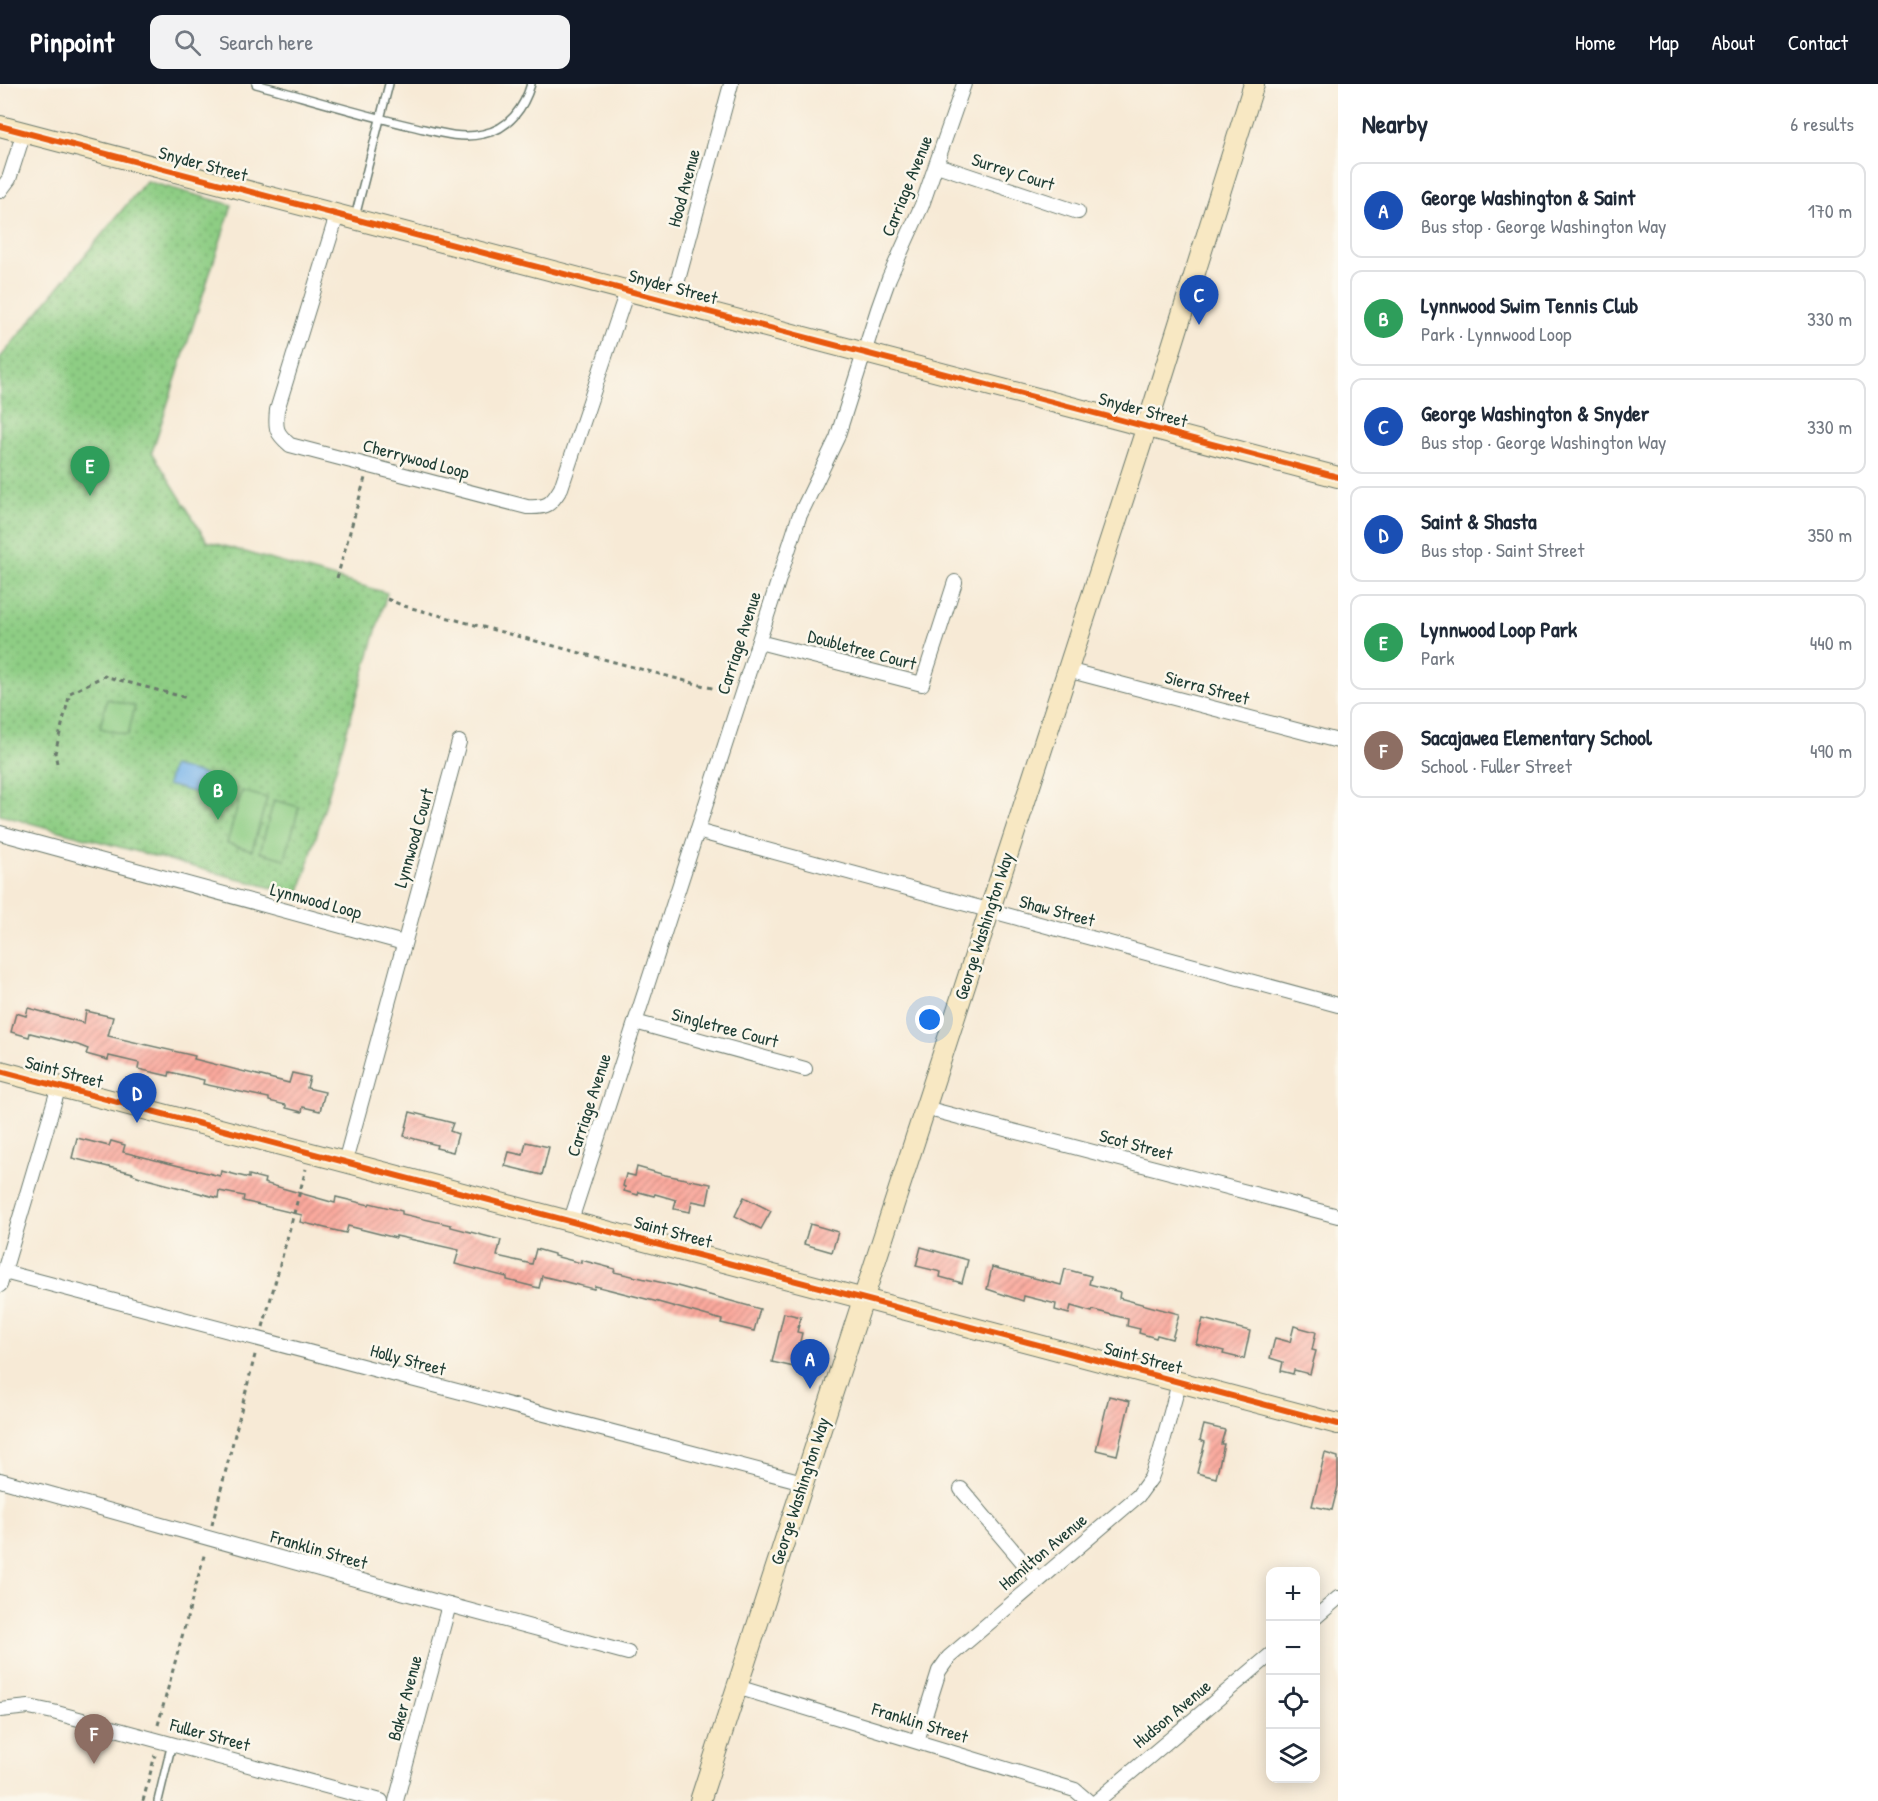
<!DOCTYPE html>
<meta charset="utf-8">
<style>
:root{--surface:#fff;--page:#f2f2f3;--text:#1f2937;--muted:#747a83;--line:#e0e1e3;--accent:#111827}
body{margin:0;font-family:"Patrick Hand",sans-serif;background:var(--page);color:var(--text)}
.controls{position:absolute;right:18px;bottom:18px;display:grid;overflow:hidden;border-radius:12px;box-shadow:0 3px 15px #0003}
.controls button{width:54px;height:54px;display:grid;place-items:center;padding:0;border:0;border-bottom:2px solid var(--line);background:var(--surface);color:var(--text);font:30px sans-serif}
.you{position:absolute;left:930px;top:936px;width:21px;height:21px;margin:-15px;border:4px solid #fff;border-radius:50%;background:#1a73e8;box-shadow:0 0 0 9px #1a73e833}
.badge{display:grid;place-items:center;width:39px;height:39px;border-radius:50%;background:var(--accent);color:#fff;font-size:20px;font-weight:700}
.pin{position:absolute;translate:-50% -50px;filter:drop-shadow(0 2px 3px #0008)}
.pin::after{content:'';position:absolute;top:32px;width:21px;height:18px;background:inherit;clip-path:polygon(0 0,100% 0,50% 100%)}
.list{margin:0;padding:0;list-style:none}
h2{display:flex;justify-content:space-between;align-items:center;height:78px;margin:0;padding:0 24px;font-size:26px}
h2 small{font-size:20px;font-weight:400;color:var(--muted)}
.list li{display:grid;grid-template-columns:39px 1fr auto;gap:18px;align-items:center;box-sizing:border-box;height:96px;margin:0 12px 12px;padding:0 12px;border:2px solid var(--line);border-radius:12px}
.list b{display:block;font-size:22px;white-space:nowrap}
.list p{margin:0;font-size:20px;white-space:nowrap;color:var(--muted)}
.list em{font-size:20px;font-style:normal;color:var(--muted)}
.icon{flex:none;width:33px;height:33px;fill:none;stroke:currentColor;stroke-width:2;stroke-linecap:round;stroke-linejoin:round}
.map{position:relative;flex:none;width:1338px;height:1717px;overflow:hidden}
header{display:flex;align-items:center;gap:36px;box-sizing:border-box;height:84px;padding:0 30px;background:var(--accent);color:#fff}
header strong{font-size:28px}
nav{display:flex;gap:33px;margin-inline-start:auto;font-size:21px}
.search{width:420px;height:54px;background:var(--page);display:flex;align-items:center;gap:15px;box-sizing:border-box;padding:0 21px;border-radius:12px;color:var(--muted);font-size:22px}
main{display:flex}
aside{flex:1;background:var(--surface)}
.map>svg:first-child{display:block}
.park{fill:url(#park-dots);stroke:#56855c;stroke-width:1.5}
.garden{fill:#8ecd84;stroke:#56855c;stroke-width:1.5}
.water{fill:#78b4ea;stroke:#4c788f;stroke-width:1.5}
.building{fill:url(#building-hatch)}
.lines{fill:none;stroke-linecap:round;stroke-linejoin:round}
.lane-casing{stroke:#6b7a6d;stroke-width:10}
.street-casing{stroke:#6b7a6d;stroke-width:16}
.secondary-casing{stroke:#6b7a6d;stroke-width:22}
.path{stroke:#6b7a6d;stroke-width:3;stroke-dasharray:4.5 4.5;stroke-linecap:butt}
.lane{stroke:#fff;stroke-width:7}
.street{stroke:#fff;stroke-width:14}
.secondary{stroke:#f8e8c3;stroke-width:20}
.cycleway-casing{stroke:#fbf7ec;stroke-width:10}
.cycleway{stroke:#e8590c;stroke-width:6}
.labels{text-anchor:middle;stroke-width:5;stroke-linejoin:round;paint-order:stroke}
.street-label{font-size:18px;fill:#1f3d34;stroke:#fbf7ec}
</style>
<header>
<strong>Pinpoint</strong>
<div class="search"><svg class="icon" aria-label="search" viewBox="0 0 24 24"><circle cx="10" cy="10" r="6"/><path d="M15 15l6 6"/></svg>Search here</div>
<nav><a>Home</a><a>Map</a><a>About</a><a>Contact</a></nav>
</header>
<main>
<div class="map">
<svg width="1338" height="1717" viewBox="0 0 1338 1717">
<defs>
<pattern id="park-dots" width="8" height="8" patternUnits="userSpaceOnUse" patternTransform="scale(1.5)"><rect width="8" height="8" fill="#8ecd84"/><path d="M2 2h.1M6 6h.1" fill="none" stroke="#73a86d" stroke-width="1.8" stroke-linecap="round"/></pattern>
<pattern id="building-hatch" width="6" height="6" patternUnits="userSpaceOnUse" patternTransform="scale(1.5)"><rect width="6" height="6" fill="#fba99d"/><path d="M-1 1l2-2M0 6l6-6M5 7l2-2" fill="none" stroke="#cb8b81"/></pattern>
</defs>
<rect width="100%" height="100%" fill="#fbf7ec"/>
<filter id="ink" filterUnits="userSpaceOnUse"><feTurbulence type="fractalNoise" baseFrequency=".0167" numOctaves="2"/><feDisplacementMap in="SourceGraphic" scale="12" xChannelSelector="R" yChannelSelector="G"/><feConvolveMatrix kernelMatrix="1 2 1 2 8 2 1 2 1" color-interpolation-filters="sRGB"/></filter>
<filter id="wash" filterUnits="userSpaceOnUse"><feTurbulence type="fractalNoise" baseFrequency=".008" numOctaves="4" result="noise"/><feDisplacementMap in="SourceGraphic" scale="24" xChannelSelector="R" yChannelSelector="G"/><feGaussianBlur stdDeviation="1.35" result="paint"/><feColorMatrix in="noise" values="0 0 0 0 0 0 0 0 0 0 0 0 0 0 0 0 0 1.4 0 .05"/><feComposite in="paint" operator="in"/></filter>
<g filter="url(#wash)">
<rect width="100%" height="100%" fill="#f7ead6"/>
<polygon class="park" points="146,97 232,121 152,368 207,457 387,509 299,811 0,731 0,274"/>
<g class="garden">
<polygon points="107,615 135,622 128,651 100,644"/>
<polygon points="242,707 267,714 252,766 227,759"/>
<polygon points="274,716 299,723 285,775 260,768"/>
</g>
<polygon class="water" points="172,682 213,693 208,712 167,701"/>
<g id="blocks">
<g class="building">
<polygon points="28,924 84,939 86,927 113,933 108,952 195,972 194,975 289,999 292,989 310,993 307,1004 325,1008 320,1027 303,1023 302,1028 286,1024 286,1021 269,1017 269,1014 203,1000 204,996 170,988 169,992 138,985 139,979 109,972 108,976 86,970 88,965 78,961 30,949 29,953 11,948 16,929 26,932"/>
<polygon points="410,1028 453,1039 450,1047 458,1050 453,1068 436,1064 437,1061 404,1052"/>
<polygon points="77,1054 109,1062 111,1057 125,1061 123,1068 220,1092 221,1087 249,1094 249,1091 265,1095 264,1099 335,1119 336,1113 369,1121 370,1119 402,1127 402,1130 451,1141 451,1143 501,1156 497,1172 532,1180 536,1165 554,1170 554,1172 581,1179 581,1176 615,1185 614,1188 677,1202 760,1225 754,1247 721,1239 722,1236 658,1218 595,1202 594,1205 542,1192 539,1204 507,1196 507,1193 455,1180 459,1166 396,1152 396,1154 348,1142 346,1149 300,1138 302,1131 243,1117 244,1112 219,1107 218,1114 143,1094 132,1090 133,1089 72,1074"/>
<polygon points="526,1058 549,1063 542,1091 505,1082 509,1068 523,1071"/>
<polygon points="637,1083 665,1091 711,1100 707,1120 692,1117 690,1128 674,1125 676,1116 655,1110 654,1112 639,1108 638,1111 624,1107 625,1103 623,1102 626,1090 635,1092"/>
<polygon points="744,1113 771,1127 761,1145 735,1132"/>
<polygon points="810,1140 838,1148 832,1168 804,1160"/>
<polygon points="921,1163 968,1176 962,1199 940,1193 941,1188 916,1182"/>
<polygon points="992,1183 1061,1201 1065,1185 1091,1192 1089,1200 1120,1208 1119,1214 1179,1230 1172,1255 1157,1251 1156,1254 1139,1249 1140,1245 1127,1242 1128,1235 1093,1226 1092,1228 1071,1222 1069,1230 1055,1226 1056,1220 1024,1212 1023,1217 987,1205"/>
<polygon points="784,1229 801,1233 797,1248 802,1249 794,1283 772,1278"/>
<polygon points="1203,1235 1250,1247 1244,1275 1223,1270 1224,1267 1196,1260"/>
<polygon points="1294,1242 1316,1248 1312,1266 1316,1267 1310,1290 1294,1286 1293,1290 1281,1287 1283,1278 1270,1274 1275,1254 1290,1258"/>
<polygon points="1109,1312 1130,1317 1117,1371 1096,1366"/>
<polygon points="1204,1341 1225,1346 1221,1360 1224,1360 1216,1394 1197,1389 1205,1358 1200,1356"/>
<polygon points="1325,1369 1338,1373 1338,1402 1332,1426 1312,1422"/>
</g>
</g>
</g>
<g filter="url(#ink)">
<use href="#blocks" fill-opacity="0" stroke="#6b7a6d" stroke-width="1.5"/>
<g class="lines">
<defs>
<g id="lane">
<path d="M 256,0 C 307,14 359,30 411,42 C 434,47 459,56 483,50 C 509,45 524,24 531,0"/>
<polyline points="355,133 389,0"/>
<polyline points="158,1717 172,1659"/>
</g>
<g id="street">
<polyline points="937,81 1078,128"/>
<polyline points="0,107 9,95 24,48"/>
<path d="M 337,131 L 277,326 C 275,345 276,349 290,361 L 527,423 C 547,424 551,421 561,404 L 627,207"/>
<polyline points="672,218 731,0"/>
<polyline points="759,558 922,600 955,498"/>
<polyline points="1067,586 1338,657"/>
<polyline points="697,747 1338,921"/>
<polyline points="0,749 404,859"/>
<polyline points="635,938 805,985"/>
<polyline points="925,1024 1338,1132"/>
<polyline points="345,1078 459,658"/>
<polyline points="571,1136 799,433 837,354 878,225 889,194 922,121 964,0"/>
<polyline points="4,1188 803,1398"/>
<polyline points="0,1201 59,1002"/>
<polyline points="0,1396 434,1517 628,1569"/>
<polyline points="961,1405 1038,1496"/>
<polyline points="1316,1533 1338,1514"/>
<polyline points="737,1603 1075,1706 1088,1717"/>
<polyline points="0,1626 29,1623 53,1628 381,1717"/>
<polyline points="917,1657 939,1587 949,1573 1138,1412 1151,1394 1159,1372 1179,1299"/>
<polyline points="396,1717 449,1521"/>
<polyline points="1097,1717 1270,1571"/>
</g>
<g id="secondary">
<polyline points="0,42 1338,393"/>
<polyline points="0,987 1338,1340"/>
<polyline points="700,1717 1147,342 1254,0"/>
</g>
</defs>
<use href="#lane" class="lane-casing"/>
<use href="#street" class="street-casing"/>
<use href="#secondary" class="secondary-casing"/>
<g class="path">
<polyline points="337,494 365,394"/>
<polyline points="387,515 404,522 727,608"/>
<polyline points="57,679 55,669 70,609 104,592 187,614"/>
<polyline points="263,1243 306,1085"/>
<polyline points="212,1441 256,1267"/>
<polyline points="158,1641 205,1468"/>
<polyline points="143,1717 155,1671"/>
</g>
<use href="#lane" class="lane"/>
<use href="#street" class="street"/>
<use href="#secondary" class="secondary"/>
<defs>
<g id="cycleway">
<polyline points="0,42 1338,393"/>
<polyline points="0,987 1338,1340"/>
</g>
</defs>
<use href="#cycleway" class="cycleway-casing"/>
<use href="#cycleway" class="cycleway"/>
</g>
</g>
<g class="labels">
<g class="street-label">
<text transform="translate(203 80) rotate(15)" y="6">Snyder Street</text>
<text transform="translate(1013 88) rotate(18)" y="6">Surrey Court</text>
<text transform="translate(907 102) rotate(-68)" y="6">Carriage Avenue</text>
<text transform="translate(684 104) rotate(-75)" y="6">Hood Avenue</text>
<text transform="translate(673 203) rotate(15)" y="6">Snyder Street</text>
<text transform="translate(1143 326) rotate(15)" y="6">Snyder Street</text>
<text transform="translate(416 375) rotate(15)" y="6">Cherrywood Loop</text>
<text transform="translate(739 559) rotate(-72)" y="6">Carriage Avenue</text>
<text transform="translate(862 566) rotate(15)" y="6">Doubletree Court</text>
<text transform="translate(1207 604) rotate(15)" y="6">Sierra Street</text>
<text transform="translate(414 754) rotate(-74)" y="6">Lynnwood Court</text>
<text transform="translate(316 817) rotate(15)" y="6">Lynnwood Loop</text>
<text transform="translate(1057 827) rotate(15)" y="6">Shaw Street</text>
<text transform="translate(984 842) rotate(-72)" y="6">George Washington Way</text>
<text transform="translate(725 944) rotate(15)" y="6">Singletree Court</text>
<text transform="translate(64 988) rotate(15)" y="6">Saint Street</text>
<text transform="translate(589 1021) rotate(-72)" y="6">Carriage Avenue</text>
<text transform="translate(1136 1061) rotate(15)" y="6">Scot Street</text>
<text transform="translate(673 1148) rotate(15)" y="6">Saint Street</text>
<text transform="translate(1143 1274) rotate(15)" y="6">Saint Street</text>
<text transform="translate(408 1276) rotate(15)" y="6">Holly Street</text>
<text transform="translate(800 1407) rotate(-72)" y="6">George Washington Way</text>
<text transform="translate(319 1466) rotate(16)" y="6">Franklin Street</text>
<text transform="translate(1043 1468) rotate(-40)" y="6">Hamilton Avenue</text>
<text transform="translate(405 1614) rotate(-75)" y="6">Baker Avenue</text>
<text transform="translate(1172 1630) rotate(-40)" y="6">Hudson Avenue</text>
<text transform="translate(920 1639) rotate(17)" y="6">Franklin Street</text>
<text transform="translate(210 1651) rotate(15)" y="6">Fuller Street</text>
</g>
</g>
</svg>
<div class="controls">
<button>+</button>
<button>−</button>
<button><svg class="icon" aria-label="locate" viewBox="0 0 24 24"><circle cx="12" cy="12" r="6"/><path d="M12 2v4M12 18v4M2 12h4M18 12h4"/></svg></button>
<button><svg class="icon" aria-label="layers" viewBox="0 0 24 24"><path d="M12 4l9 5-9 5-9-5zM3 14l9 5 9-5"/></svg></button>
</div>
<div class="you"></div>
<div class="pin badge" style="left:810px;top:1305px;background:#1a4fb4">A</div>
<div class="pin badge" style="left:218px;top:736px;background:#2e9e5b">B</div>
<div class="pin badge" style="left:1199px;top:241px;background:#1a4fb4">C</div>
<div class="pin badge" style="left:137px;top:1039px;background:#1a4fb4">D</div>
<div class="pin badge" style="left:90px;top:412px;background:#2e9e5b">E</div>
<div class="pin badge" style="left:94px;top:1680px;background:#8d6e63">F</div>
</div>
<aside>
<h2>Nearby<small>6 results</small></h2>
<ul class="list">
<li><span class="badge" style="background:#1a4fb4">A</span><div><b>George Washington &amp; Saint</b><p>Bus stop · George Washington Way</p></div><em>170 m</em></li>
<li><span class="badge" style="background:#2e9e5b">B</span><div><b>Lynnwood Swim Tennis Club</b><p>Park · Lynnwood Loop</p></div><em>330 m</em></li>
<li><span class="badge" style="background:#1a4fb4">C</span><div><b>George Washington &amp; Snyder</b><p>Bus stop · George Washington Way</p></div><em>330 m</em></li>
<li><span class="badge" style="background:#1a4fb4">D</span><div><b>Saint &amp; Shasta</b><p>Bus stop · Saint Street</p></div><em>350 m</em></li>
<li><span class="badge" style="background:#2e9e5b">E</span><div><b>Lynnwood Loop Park</b><p>Park</p></div><em>440 m</em></li>
<li><span class="badge" style="background:#8d6e63">F</span><div><b>Sacajawea Elementary School</b><p>School · Fuller Street</p></div><em>490 m</em></li>
</ul>
</aside>
</main>
